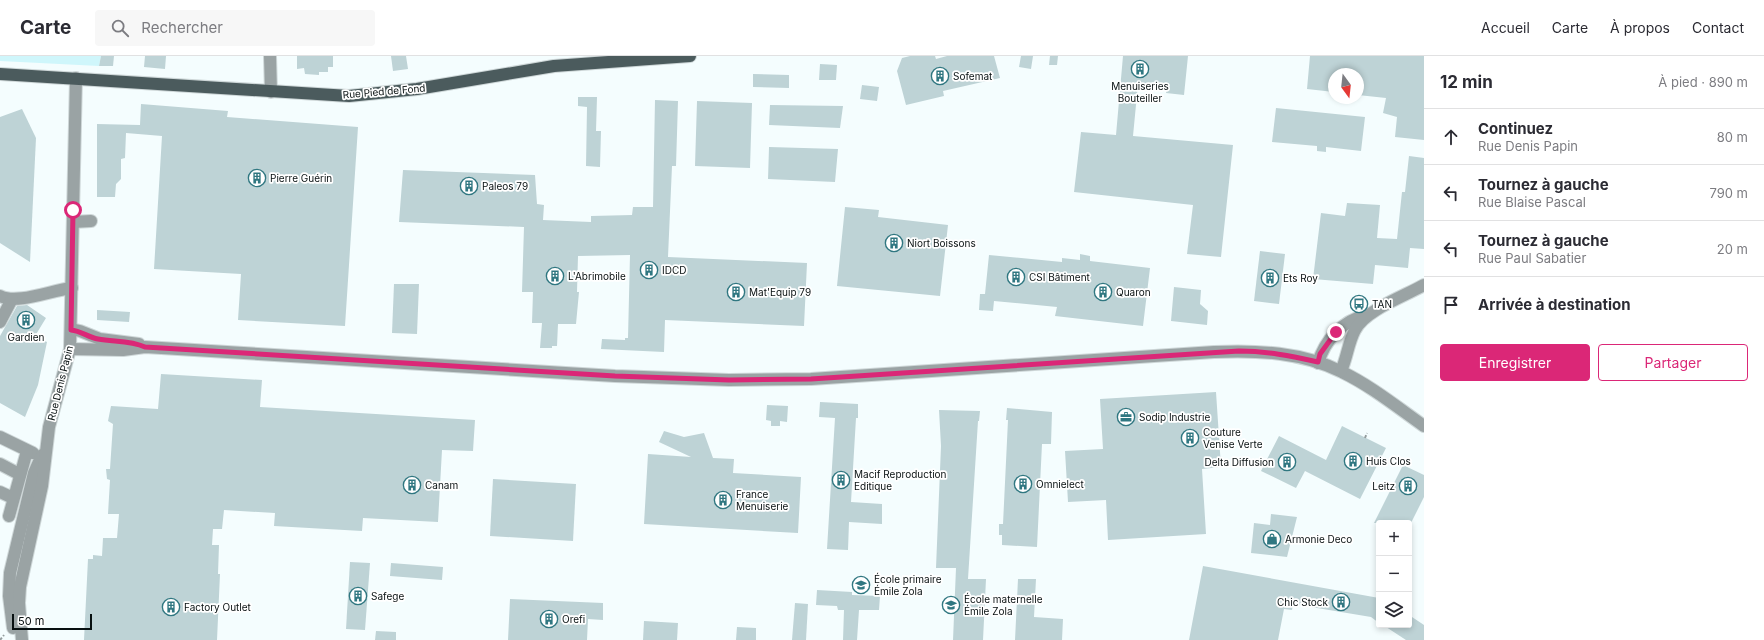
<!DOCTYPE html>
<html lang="fr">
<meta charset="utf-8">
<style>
:root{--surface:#fff;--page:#f7f7f7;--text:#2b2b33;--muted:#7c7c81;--line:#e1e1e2;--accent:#db2777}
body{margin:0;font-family:Inter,sans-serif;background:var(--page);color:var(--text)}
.controls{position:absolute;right:12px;bottom:12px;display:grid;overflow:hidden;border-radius:4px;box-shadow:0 2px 6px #0003}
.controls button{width:36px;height:36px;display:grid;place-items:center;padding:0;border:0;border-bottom:1px solid var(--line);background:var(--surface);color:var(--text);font:20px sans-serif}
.compass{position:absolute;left:1328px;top:12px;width:36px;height:36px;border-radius:50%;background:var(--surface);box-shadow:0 2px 6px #0003;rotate:165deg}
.scale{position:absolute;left:12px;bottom:10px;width:80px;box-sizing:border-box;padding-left:4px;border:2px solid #081011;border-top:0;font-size:11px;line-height:14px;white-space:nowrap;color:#081011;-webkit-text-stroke:3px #fff;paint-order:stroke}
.stop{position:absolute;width:12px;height:12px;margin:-9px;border:3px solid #db2777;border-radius:50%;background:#fff}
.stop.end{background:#db2777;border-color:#fff;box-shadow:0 1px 4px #0008}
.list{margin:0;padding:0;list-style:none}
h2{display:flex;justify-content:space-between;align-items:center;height:52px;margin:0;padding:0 16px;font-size:17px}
h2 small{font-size:13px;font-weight:400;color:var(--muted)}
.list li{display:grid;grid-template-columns:26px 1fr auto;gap:12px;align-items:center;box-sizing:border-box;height:56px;padding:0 16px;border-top:1px solid var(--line)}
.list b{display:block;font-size:15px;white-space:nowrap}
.list p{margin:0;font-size:13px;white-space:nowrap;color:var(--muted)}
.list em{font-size:13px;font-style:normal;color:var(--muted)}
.actions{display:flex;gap:8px;padding:12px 16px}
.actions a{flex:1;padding:9px 0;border:1px solid var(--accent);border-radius:4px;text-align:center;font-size:14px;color:var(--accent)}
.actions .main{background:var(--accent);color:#fff}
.icon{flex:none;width:22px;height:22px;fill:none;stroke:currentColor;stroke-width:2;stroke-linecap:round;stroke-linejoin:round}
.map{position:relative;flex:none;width:1424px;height:584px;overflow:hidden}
header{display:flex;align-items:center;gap:24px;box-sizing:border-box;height:56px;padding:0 20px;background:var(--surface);border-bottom:1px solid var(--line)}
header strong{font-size:19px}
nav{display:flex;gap:22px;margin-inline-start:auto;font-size:14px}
.search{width:280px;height:36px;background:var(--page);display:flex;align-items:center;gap:10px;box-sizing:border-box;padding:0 14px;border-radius:4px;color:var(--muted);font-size:15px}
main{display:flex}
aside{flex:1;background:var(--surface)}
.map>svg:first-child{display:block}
.green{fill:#cff6fb}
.building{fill:#bed3d6}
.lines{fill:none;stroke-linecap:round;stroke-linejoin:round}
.minor-casing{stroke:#ced7d8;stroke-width:14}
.major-casing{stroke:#ced7d8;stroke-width:14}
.path{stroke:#949d9e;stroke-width:2;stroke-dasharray:3 2;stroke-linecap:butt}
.minor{stroke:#9aa3a4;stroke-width:12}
.major{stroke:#4b5b5d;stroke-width:12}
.route{stroke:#db2777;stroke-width:5}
.labels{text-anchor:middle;stroke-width:3.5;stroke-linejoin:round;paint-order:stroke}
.poi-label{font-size:10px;fill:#081011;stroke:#fff;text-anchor:start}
.street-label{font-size:10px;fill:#081011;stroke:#fff}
</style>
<header>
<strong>Carte</strong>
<div class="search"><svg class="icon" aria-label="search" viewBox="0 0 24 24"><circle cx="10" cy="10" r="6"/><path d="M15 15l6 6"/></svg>Rechercher</div>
<nav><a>Accueil</a><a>Carte</a><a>À propos</a><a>Contact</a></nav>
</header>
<main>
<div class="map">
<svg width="1424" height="584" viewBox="0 0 1424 584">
<rect width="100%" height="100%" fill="#f4fdfe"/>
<polygon class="green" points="0,0 101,0 99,10 0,5"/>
<g class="building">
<polygon points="101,0 114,0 113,10 99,10"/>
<polygon points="145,0 166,0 165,13 144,11"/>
<polygon points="297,0 333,0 333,11 328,11 328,16 319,16 319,19 305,18 304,12 297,13"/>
<polygon points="391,0 406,0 408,13 393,15"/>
<polygon points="910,0 935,0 936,3 947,0 994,0 1000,22 943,35 944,40 906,49 897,15 902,2"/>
<polygon points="1021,0 1033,0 1031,13 1019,11"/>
<polygon points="1050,0 1058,0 1057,9 1049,9"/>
<polygon points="1123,0 1188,0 1184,39 1166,37 1167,32 1138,28 1133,80 1233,89 1221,201 1187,198 1193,149 1074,136 1081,76 1116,79"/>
<polygon points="1310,0 1424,0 1424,84 1395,81 1397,61 1383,57 1386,42 1358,39 1358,18 1334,18 1334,36 1307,33"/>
<polygon points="820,8 837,9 836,24 819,24"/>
<polygon points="753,18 789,19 789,32 753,31"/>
<polygon points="862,29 879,31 877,45 860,43"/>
<polygon points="578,41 597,41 596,75 601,75 600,111 586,110 587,51 578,50"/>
<polygon points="655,44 678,45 676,110 672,110 668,201 807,207 804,270 665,264 664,296 601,293 602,283 625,284 625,282 628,282 630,199 578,200 577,236 579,236 576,268 558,268 557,290 552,290 552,292 540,292 542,267 532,267 533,236 522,236 524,171 399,166 403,114 535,119 537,148 544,149 543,164 591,166 591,160 632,159 633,151 653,151"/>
<polygon points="697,45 752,47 750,112 695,110"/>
<polygon points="141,48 228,55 227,61 358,71 345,270 238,264 241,218 154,213 162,80 126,77 125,102 121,103 121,123 116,128 115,141 97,141 97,68 140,69"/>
<polygon points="770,49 843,50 840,72 769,69"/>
<polygon points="1276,52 1365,61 1361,95 1326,91 1326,96 1317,95 1317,90 1272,86"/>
<polygon points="22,53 36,82 30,206 0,187 0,61"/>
<polygon points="769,91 838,93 835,126 768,123"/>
<polygon points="1409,100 1424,102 1424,193 1410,192 1408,212 1375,209 1373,228 1313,223 1321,157 1345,160 1347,147 1380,149 1377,182 1397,183 1402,136 1405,136"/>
<polygon points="845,151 879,154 878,161 948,169 940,240 837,230"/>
<polygon points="1260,195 1285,198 1279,248 1254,245"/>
<polygon points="1080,198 1090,200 1090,205 1150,212 1143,270 1055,260 1057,251 994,245 993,255 979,254 980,238 985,238 989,199 1062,206 1062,202 1080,204"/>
<polygon points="394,228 419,228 417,278 392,277"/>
<polygon points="1174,231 1201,234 1200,248 1208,255 1207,269 1171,265"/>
<polygon points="27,249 46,262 35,280 47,286 38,329 25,361 0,347 0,280 17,250"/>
<polygon points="97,254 130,256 129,266 97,264"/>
<polygon points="161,318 262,324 260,351 475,364 473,395 442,394 438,466 363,462 362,475 274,470 275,457 224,454 222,473 213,473 212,489 219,489 218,518 220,518 217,584 84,584 88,503 93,503 93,499 102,500 103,482 117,482 119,458 108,458 110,424 107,423 106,413 110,413 113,368 108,365 111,350 158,353"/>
<polygon points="1216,336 1221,411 1202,413 1206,478 1108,484 1106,444 1068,446 1065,395 1103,393 1100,343"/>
<polygon points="820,346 858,348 858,362 856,362 851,446 882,448 882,468 849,466 848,494 827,493 835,362 819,361"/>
<polygon points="767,349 788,350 787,366 780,365 780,370 771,370 771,365 766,364"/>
<polygon points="1007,352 1052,356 1051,388 1042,388 1037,491 1002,489 1002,479 999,479 999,468 1003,468 1008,364 1006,364"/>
<polygon points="939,354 980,355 979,365 978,365 968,523 986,523 983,584 953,584 956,512 936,512 941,390"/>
<polygon points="1342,370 1386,392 1360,443 1305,415 1296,432 1261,415 1279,380 1326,404"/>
<polygon points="664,375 684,381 704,377 713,402 734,403 733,417 801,421 798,477 644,468 648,398 691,401 659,386"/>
<polygon points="1403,409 1424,419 1424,441 1411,467 1374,467"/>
<polygon points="493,423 576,428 573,485 490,480"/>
<polygon points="1271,458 1297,461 1287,501 1251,497 1254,467 1270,469"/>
<polygon points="350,506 370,507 365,574 346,573"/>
<polygon points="391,507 443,511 442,524 390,520"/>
<polygon points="1203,510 1379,542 1379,567 1371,561 1293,548 1292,554 1284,553 1278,584 1189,584"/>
<polygon points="1018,523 1036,523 1034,561 1063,563 1062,584 1015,584"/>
<polygon points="817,534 852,536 852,539 880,540 879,554 859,554 857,584 843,584 844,554 838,554 837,550 816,549"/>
<polygon points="510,543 603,547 603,564 588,563 587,584 508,584"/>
<polygon points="795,547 808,548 806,584 792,584"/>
<polygon points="1409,559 1424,569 1424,584 1406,584 1383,569 1409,569"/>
<polygon points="644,565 678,567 677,584 643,584"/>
<polygon points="737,571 756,572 756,584 736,584"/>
<polygon points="376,575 396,576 396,584 375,584"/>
</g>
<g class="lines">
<defs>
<g id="minor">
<polyline points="270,0 271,36"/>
<polyline points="73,166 91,165"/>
<path d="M 0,240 C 17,249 52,234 72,232"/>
<polyline points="0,266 12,243"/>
<polyline points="71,273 80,275 100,283 139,288"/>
<path d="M 70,293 L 123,294 L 145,291 L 615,320 L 729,324 L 811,323 L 1214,296 C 1256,294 1303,296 1342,316 C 1371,330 1397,351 1424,370"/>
<path d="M 1318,307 C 1325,284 1342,265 1366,259"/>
<path d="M 1341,315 C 1347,302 1348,287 1355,274 C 1365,254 1405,240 1424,229"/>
<polyline points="0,381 33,397"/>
<polyline points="0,408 19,418"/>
<polyline points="0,436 13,442"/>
<polyline points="9,460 27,395"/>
<polyline points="13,572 9,540 10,517 34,417 42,399"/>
<polyline points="22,584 19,547 20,531 42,430 49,371 70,293 76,22"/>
</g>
<polyline id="major" points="0,18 349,40 417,33 554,10 690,0"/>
</defs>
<use href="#minor" class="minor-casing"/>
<use href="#major" class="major-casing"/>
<g class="path">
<polyline points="1365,382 1367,377"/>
<polyline points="0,584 4,579"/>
</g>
<use href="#minor" class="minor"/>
<use href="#major" class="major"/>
</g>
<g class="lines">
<path class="route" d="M 73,154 L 71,274 C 81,275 88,281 98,283 C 114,286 130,284 145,291 L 615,320 L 729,324 L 811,323 L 1239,295 C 1266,295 1291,300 1318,306 L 1320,298 L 1336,276"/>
</g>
<defs>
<symbol id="building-ring" viewBox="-11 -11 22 22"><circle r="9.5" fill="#fff" stroke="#307781" stroke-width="1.5"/><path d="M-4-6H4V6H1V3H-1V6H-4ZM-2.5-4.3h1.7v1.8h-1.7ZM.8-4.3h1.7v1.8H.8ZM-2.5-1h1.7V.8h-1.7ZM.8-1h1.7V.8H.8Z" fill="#307781"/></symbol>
<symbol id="bus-ring" viewBox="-11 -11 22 22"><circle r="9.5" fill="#fff" stroke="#307781" stroke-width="1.5"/><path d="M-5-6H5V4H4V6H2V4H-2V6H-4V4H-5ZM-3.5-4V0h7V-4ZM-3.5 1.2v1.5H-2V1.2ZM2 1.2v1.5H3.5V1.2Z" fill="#307781"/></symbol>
<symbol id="office-ring" viewBox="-11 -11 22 22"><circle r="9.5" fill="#fff" stroke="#307781" stroke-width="1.5"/><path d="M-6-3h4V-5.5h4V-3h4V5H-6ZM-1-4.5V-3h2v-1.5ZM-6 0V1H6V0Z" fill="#307781"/></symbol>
<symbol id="shop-ring" viewBox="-11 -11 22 22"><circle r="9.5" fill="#fff" stroke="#307781" stroke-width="1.5"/><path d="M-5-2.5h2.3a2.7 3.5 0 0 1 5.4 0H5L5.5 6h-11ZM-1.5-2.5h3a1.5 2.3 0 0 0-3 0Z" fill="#307781"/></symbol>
<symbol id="school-ring" viewBox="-11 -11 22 22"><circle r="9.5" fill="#fff" stroke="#307781" stroke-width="1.5"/><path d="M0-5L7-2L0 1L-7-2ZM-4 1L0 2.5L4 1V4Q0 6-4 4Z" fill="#307781"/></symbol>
</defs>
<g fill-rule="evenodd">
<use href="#building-ring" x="1130" y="3" width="20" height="20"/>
<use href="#building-ring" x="930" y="10" width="20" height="20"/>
<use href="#building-ring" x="247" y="112" width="20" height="20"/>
<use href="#building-ring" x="459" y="120" width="20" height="20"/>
<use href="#building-ring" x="884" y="177" width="20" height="20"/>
<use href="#building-ring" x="639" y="204" width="20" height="20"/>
<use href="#building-ring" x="545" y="210" width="20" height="20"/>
<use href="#building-ring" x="1006" y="211" width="20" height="20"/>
<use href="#building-ring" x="1260" y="212" width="20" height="20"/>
<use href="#building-ring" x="726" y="226" width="20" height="20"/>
<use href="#building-ring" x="1093" y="226" width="20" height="20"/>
<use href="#bus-ring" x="1349" y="238" width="20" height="20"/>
<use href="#building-ring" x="16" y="254" width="20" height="20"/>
<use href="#office-ring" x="1116" y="351" width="20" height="20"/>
<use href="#building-ring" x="1180" y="372" width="20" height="20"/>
<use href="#building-ring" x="1343" y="395" width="20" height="20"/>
<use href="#building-ring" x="1277" y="396" width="20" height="20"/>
<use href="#building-ring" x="831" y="414" width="20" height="20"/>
<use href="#building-ring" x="1013" y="418" width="20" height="20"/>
<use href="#building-ring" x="402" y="419" width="20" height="20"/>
<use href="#building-ring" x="1398" y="420" width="20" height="20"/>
<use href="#building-ring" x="713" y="434" width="20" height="20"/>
<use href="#shop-ring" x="1262" y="473" width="20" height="20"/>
<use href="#school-ring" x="851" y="519" width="20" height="20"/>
<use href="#building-ring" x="348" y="530" width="20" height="20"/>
<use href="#building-ring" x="1331" y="536" width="20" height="20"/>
<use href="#school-ring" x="941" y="539" width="20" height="20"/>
<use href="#building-ring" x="161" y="541" width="20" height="20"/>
<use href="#building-ring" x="539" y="553" width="20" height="20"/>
</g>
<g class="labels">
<g class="poi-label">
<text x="953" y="24">Sofemat</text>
<text x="1140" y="34" text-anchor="middle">Menuiseries<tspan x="1140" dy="12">Bouteiller</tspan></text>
<text x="270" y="126">Pierre Guérin</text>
<text x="482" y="134">Paleos 79</text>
<text x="907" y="191">Niort Boissons</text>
<text x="662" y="218">IDCD</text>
<text x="568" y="224">L'Abrimobile</text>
<text x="1029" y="225">CSI Bâtiment</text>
<text x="1283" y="226">Ets Roy</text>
<text x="749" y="240">Mat'Equip 79</text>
<text x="1116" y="240">Quaron</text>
<text x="1372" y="252">TAN</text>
<text x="26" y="285" text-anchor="middle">Gardien</text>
<text x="1139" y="365">Sodip Industrie</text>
<text x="1203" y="380">Couture<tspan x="1203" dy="12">Venise Verte</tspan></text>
<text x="1366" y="409">Huis Clos</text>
<text x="1274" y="410" text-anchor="end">Delta Diffusion</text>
<text x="854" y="422">Macif Reproduction<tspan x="854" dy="12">Editique</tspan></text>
<text x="1036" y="432">Omnielect</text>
<text x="425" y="433">Canam</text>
<text x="1395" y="434" text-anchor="end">Leitz</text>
<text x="736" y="442">France<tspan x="736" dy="12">Menuiserie</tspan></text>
<text x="1285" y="487">Armonie Deco</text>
<text x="874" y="527">École primaire<tspan x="874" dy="12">Émile Zola</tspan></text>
<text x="371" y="544">Safege</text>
<text x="964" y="547">École maternelle<tspan x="964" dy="12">Émile Zola</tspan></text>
<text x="1328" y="550" text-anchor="end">Chic Stock</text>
<text x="184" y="555">Factory Outlet</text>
<text x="562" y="567">Orefi</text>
</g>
<g class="street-label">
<text transform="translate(384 35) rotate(-5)" y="4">Rue Pied de Fond</text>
<text transform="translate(60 327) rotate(-76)" y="4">Rue Denis Papin</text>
</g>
</g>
</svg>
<div class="controls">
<button>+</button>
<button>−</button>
<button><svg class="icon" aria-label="layers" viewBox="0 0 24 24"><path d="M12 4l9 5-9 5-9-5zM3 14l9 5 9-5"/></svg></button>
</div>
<svg class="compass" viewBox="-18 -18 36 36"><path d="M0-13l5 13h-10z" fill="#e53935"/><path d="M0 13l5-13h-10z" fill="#7c7c81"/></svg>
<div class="scale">50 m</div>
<div class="stop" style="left:73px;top:154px"></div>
<div class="stop end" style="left:1336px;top:276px"></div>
</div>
<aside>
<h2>12 min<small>À pied · 890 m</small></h2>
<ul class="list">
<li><svg class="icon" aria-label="ahead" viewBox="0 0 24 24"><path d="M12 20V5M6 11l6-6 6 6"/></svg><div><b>Continuez</b><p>Rue Denis Papin</p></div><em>80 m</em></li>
<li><svg class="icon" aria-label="left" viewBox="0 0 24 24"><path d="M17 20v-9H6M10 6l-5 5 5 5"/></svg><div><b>Tournez à gauche</b><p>Rue Blaise Pascal</p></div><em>790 m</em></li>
<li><svg class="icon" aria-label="left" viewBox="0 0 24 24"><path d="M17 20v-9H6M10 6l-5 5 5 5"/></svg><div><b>Tournez à gauche</b><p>Rue Paul Sabatier</p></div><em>20 m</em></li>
<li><svg class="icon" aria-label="arrive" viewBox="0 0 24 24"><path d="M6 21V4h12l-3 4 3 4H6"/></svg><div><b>Arrivée à destination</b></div></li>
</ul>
<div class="actions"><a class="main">Enregistrer</a><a>Partager</a></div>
</aside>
</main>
